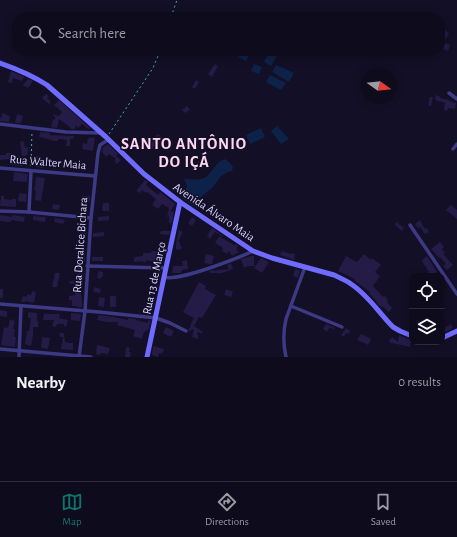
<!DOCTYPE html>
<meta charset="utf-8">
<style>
:root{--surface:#0e0b1c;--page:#171425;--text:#f1f3f6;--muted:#9b9ba3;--line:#2e2b3b;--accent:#0f766e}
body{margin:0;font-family:"Alegreya Sans",sans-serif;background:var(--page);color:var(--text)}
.controls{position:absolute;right:12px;bottom:12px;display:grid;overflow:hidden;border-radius:8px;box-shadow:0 2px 10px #0003}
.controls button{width:36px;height:36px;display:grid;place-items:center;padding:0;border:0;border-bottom:1px solid var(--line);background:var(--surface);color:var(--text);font:20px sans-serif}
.compass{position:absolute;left:361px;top:68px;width:36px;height:36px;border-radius:50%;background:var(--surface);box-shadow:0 2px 10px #0003;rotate:105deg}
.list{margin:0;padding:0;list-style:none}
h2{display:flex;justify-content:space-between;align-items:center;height:52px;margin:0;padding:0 16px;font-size:17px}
h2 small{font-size:13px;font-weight:400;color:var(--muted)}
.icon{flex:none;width:22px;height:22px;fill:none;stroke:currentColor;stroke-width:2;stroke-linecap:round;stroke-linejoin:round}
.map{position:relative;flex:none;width:457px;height:357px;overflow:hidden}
.search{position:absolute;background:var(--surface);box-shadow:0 2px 10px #0003;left:12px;right:12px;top:12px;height:44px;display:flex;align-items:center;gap:10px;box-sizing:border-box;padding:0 14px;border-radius:16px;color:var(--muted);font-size:15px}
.sheet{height:124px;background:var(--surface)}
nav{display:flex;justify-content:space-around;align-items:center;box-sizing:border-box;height:56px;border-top:1px solid var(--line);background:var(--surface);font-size:11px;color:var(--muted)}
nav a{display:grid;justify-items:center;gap:2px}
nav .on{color:var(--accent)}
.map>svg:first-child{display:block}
.water{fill:#0c2248}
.building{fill:#241b47}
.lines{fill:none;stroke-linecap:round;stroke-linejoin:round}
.path{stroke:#2fb8b0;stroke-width:1;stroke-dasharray:2 3;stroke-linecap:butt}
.street{stroke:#3d3a85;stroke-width:3.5}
.secondary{stroke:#6f6bff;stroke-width:5}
.labels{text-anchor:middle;stroke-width:3;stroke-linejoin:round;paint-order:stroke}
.street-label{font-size:12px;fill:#d9d4ff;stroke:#130f26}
.district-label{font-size:16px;font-weight:bold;letter-spacing:1px;fill:#ffd6f0;stroke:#130f26}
</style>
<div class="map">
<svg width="457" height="357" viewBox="0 0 457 357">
<rect width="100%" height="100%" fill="#130f26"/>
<g class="water">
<polygon points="241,51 252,51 246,61 238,57"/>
<polygon points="270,51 280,51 271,66 264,62"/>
<polygon points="254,64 262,67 259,74 251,71"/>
<polygon points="276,65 294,73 289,82 272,72"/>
<polygon points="270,75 286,83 281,90 266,82"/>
<polygon points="277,126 289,139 281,144 271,131"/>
<polygon points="261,128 265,137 250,144 246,135"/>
<path d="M 225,159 L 230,163 L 233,167 L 232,171 L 228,172 L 220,177 L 213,187 L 200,198 L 197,208 L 182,198 L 187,186 L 184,179 C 191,179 200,181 206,177 C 213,172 216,161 225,159 Z"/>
</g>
<g class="building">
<polygon points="445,30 449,33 444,42 440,39 440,37"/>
<polygon points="445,43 450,45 448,51 443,49"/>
<polygon points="215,64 218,66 212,77 208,74"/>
<polygon points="11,71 24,77 22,81 13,78 12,83 8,82"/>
<polygon points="28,79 33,81 28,88 23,85"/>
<polygon points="196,80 199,82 195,89 192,87"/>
<polygon points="46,94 49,96 47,99 50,100 50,105 42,98"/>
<polygon points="436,95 441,97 440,98 450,100 449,101 456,103 455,109 448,108 447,111 444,110 445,103 435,100"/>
<polygon points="430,97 433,97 431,106 428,105"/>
<polygon points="59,100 90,128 89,129 88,129 82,124 78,128 76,125 75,129 71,129 71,128 59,119 57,128 51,127 53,119 55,120 55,117 52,114 59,116 62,112 54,105"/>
<polygon points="187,106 190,110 185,113 182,110"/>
<polygon points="2,113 6,114 6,115 10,116 9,122 0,121 0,118 1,118"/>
<polygon points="17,114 23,116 21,123 15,123"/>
<polygon points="40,132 50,133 50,135 74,136 73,139 70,139 70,146 66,146 67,140 58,139 58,141 52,141 52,140 39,137"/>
<polygon points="158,134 162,137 151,150 143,144 148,138 151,141"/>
<polygon points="90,137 95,138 93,151 82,149 83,143 87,144 88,138 89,139"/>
<polygon points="24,141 25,148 28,147 28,151 27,152 28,155 22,156 20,142"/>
<polygon points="108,144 118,154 116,156 121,160 117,164 114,161 116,159 109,154 106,157 102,152 103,147"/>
<polygon points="6,153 11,153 11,159 0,160 0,155 6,155"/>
<polygon points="11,156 23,157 23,166 11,165"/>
<polygon points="36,156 41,157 40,162 44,163 44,168 35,167"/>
<polygon points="14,172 28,174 27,182 13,181"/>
<polygon points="36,177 45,178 41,201 35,200 36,191 34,190 36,183 35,183"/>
<polygon points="145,180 148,182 146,185 158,195 160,192 175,204 171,211 174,212 172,223 169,223 169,215 168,217 167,217 169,208 162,204 158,209 152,205 156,199 147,192 146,193 142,190 140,193 136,191"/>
<polygon points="19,193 27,194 26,202 18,201"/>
<polygon points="1,196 4,196 4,199 12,200 12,199 16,199 16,207 0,206"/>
<rect x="82" y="196" width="8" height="5"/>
<polygon points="103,203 109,203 109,211 102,211"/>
<polygon points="53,204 60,205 59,210 52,209"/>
<polygon points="451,205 457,210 457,219 446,210"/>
<polygon points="0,215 12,217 13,215 25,217 24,222 11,220 11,222 0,221"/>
<polygon points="33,216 46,217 45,222 33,220"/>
<polygon points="109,216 109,220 98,221 98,217"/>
<polygon points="192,217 196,220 192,226 188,223"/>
<polygon points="55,218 65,220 63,224 54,222"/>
<polygon points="420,220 425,229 427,228 429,232 425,234 420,227 418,228 415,224"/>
<polygon points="396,222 404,228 402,231 395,225"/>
<polygon points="79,225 86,225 85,233 87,233 85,239 80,238 82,229 79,229"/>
<polygon points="212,228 223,236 223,237 215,232 210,239 207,236"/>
<polygon points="179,230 183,232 178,242 180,242 180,246 181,245 182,249 176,250 176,243"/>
<polygon points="161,231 170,231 169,235 160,234"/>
<polygon points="104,232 104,236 93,237 93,233"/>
<polygon points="219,236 234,245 235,244 238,246 236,249 239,252 232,256 229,251 227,254 222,251 223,248 215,243"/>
<polygon points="440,242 444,247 442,249 445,253 443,254 453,265 447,270 443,266 446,264 440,257 439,258 431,249"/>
<polygon points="81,243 82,251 83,250 85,258 85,261 82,262 82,269 84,276 82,286 80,286 82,300 82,307 77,307 77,306 72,306 72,300 69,300 69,296 75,295 75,291 78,291 79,283 70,284 69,281 78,280 77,276 78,264 79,264 76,252 77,252 76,244"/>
<polygon points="152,251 158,251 157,263 146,260 146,262 143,262 143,261 134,262 134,257 143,256 143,253 151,253"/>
<polygon points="282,251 291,254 292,253 295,254 294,260 280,255"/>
<polygon points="206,254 214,256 212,264 210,264 204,263"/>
<polygon points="364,254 371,260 372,258 381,265 375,272 380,276 373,286 383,297 385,296 388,301 387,302 392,308 389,312 382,306 381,307 376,302 377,302 369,293 370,292 354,280 355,279 338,271 346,256 357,262"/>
<polygon points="251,256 254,256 254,266 248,266 244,268 241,259"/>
<polygon points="427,256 437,272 431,276 429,276 427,273 429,272 422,261 422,260"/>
<rect x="92" y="257" width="11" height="4"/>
<polygon points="261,258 269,262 262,273 254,268"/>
<polygon points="187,260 188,269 182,270 181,273 172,273 173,266 183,266 182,261"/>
<polygon points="231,263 233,269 231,269 231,270 219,274 219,273 210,273 209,271 214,270 214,271 218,270 230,269 228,268 227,265"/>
<polygon points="295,269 300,270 298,278 293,276"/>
<polygon points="98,271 103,272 103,277 101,277 101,279 97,278"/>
<polygon points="156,271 161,271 159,282 154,281"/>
<polygon points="55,273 60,273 57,287 52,287"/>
<polygon points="199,282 206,286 205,289 216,295 202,318 199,317 194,326 203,332 202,334 198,332 197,335 198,335 198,339 192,337 194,330 192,329 189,332 189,329 191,325 190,325 194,318 183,312"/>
<polygon points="94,287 101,289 100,293 93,292"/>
<rect x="0" y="289" width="3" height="9"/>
<polygon points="226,289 233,292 231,297 224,295"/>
<polygon points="32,291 36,292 34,303 25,301 25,302 21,302 23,296 27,297 27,294 31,295"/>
<rect x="110" y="296" width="6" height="11"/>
<polygon points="99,297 105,298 104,307 98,306"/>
<polygon points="146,303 154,305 153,309 145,307"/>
<polygon points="0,310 7,311 7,317 0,316"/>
<polygon points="28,312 37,313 37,321 38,321 38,327 33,327 33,336 31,346 25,344 27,331 29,331 31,318 28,318"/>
<polygon points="71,313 81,314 80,321 71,320"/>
<polygon points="44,314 60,314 59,318 68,320 66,327 64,326 64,324 57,324 56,327 52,326 54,320 43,320"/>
<polygon points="99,315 114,317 128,320 128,318 136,319 136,320 148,323 148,320 151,321 148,331 146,330 145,332 144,332 142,339 133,336 135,330 117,325 118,322 107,322 97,320"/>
<polygon points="10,319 15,321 13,329 15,329 14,337 16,337 15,347 1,345 4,327 8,328"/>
<polygon points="326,324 335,328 335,329 329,328 327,332 323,329"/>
<polygon points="451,324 453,328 442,334 442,329"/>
<polygon points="166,327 174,331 171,337 163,333"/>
<polygon points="346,328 350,331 348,334 346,333 344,337 341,335"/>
<polygon points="59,333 64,333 65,342 67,342 67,343 73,343 73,350 61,349 63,337 60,337"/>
<polygon points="361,334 371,339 368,345 357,340"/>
<polygon points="399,335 411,340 410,347 392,343 392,344 389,341 392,337 398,342"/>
<polygon points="42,337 50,338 48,349 41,348"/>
<polygon points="97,345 110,348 108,354 101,353 100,355 96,354"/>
<polygon points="153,346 164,349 162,354 159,353 158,357 152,355"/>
<polygon points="126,347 130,348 129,352 131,352 130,357 125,357"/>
</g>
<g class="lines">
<g class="path">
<polyline points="171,17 177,0"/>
<polyline points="109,134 153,68 160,51"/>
<polyline points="31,166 32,131"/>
</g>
<g class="street">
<polyline points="449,93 457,99"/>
<polyline points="0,124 66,132 100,133"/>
<polyline points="453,149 457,144"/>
<polyline points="0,168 95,176"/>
<polyline points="0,211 29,212 91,218"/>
<polyline points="29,212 31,171"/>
<polyline points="410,225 457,294"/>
<polyline points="87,266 166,268"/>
<path d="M 164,277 C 178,282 238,258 253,251"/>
<polyline points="0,304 99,312 156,318 170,323 186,331"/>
<polyline points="291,306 342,327"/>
<polyline points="0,349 91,357"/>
<polyline points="19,357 21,306"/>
<polyline points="79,357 85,311 91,218 98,153 100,145 108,140"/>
<path d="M 286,357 C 283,344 283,332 286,319 L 305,267"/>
</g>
<g class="secondary">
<path d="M 0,63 C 17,69 32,75 47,85 L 106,137 L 144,174 L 180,202 L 247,247 L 253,251 L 272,258 L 334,275 C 340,278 346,280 351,284 C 368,295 379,313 393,327 L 400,331 L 412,336"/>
<polyline points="442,338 457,331"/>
<path d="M 147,357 C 158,305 169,254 180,202"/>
</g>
</g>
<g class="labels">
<g class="street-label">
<text transform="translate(48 162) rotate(5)" y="4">Rua Walter Maia</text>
<text transform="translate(214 212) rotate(34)" y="4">Avenida Álvaro Maia</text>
<text transform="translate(80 245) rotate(-86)" y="4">Rua Doralice Bichara</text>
<text transform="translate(154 278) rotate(-78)" y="4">Rua 13 de Março</text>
</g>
<g class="district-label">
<text x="184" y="149">SANTO ANTÔNIO<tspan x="184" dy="18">DO IÇÁ</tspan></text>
</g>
</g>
</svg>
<div class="controls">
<button><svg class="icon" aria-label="locate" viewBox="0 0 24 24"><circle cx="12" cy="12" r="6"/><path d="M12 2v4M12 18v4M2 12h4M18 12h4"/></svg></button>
<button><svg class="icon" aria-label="layers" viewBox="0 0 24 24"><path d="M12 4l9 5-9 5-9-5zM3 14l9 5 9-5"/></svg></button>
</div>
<svg class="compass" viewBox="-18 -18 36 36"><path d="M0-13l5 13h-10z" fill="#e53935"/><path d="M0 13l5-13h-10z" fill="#9b9ba3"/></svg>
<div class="search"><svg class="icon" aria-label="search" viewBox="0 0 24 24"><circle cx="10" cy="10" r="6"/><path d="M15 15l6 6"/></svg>Search here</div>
</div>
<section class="sheet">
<h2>Nearby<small>0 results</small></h2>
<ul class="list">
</ul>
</section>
<nav>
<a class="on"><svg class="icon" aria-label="map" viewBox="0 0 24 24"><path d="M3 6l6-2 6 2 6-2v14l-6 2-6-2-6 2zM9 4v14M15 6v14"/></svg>Map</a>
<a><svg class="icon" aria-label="directions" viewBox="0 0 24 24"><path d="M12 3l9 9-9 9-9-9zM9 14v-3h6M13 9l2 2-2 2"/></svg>Directions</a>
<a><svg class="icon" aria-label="saved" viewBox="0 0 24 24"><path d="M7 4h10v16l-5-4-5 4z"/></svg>Saved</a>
</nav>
